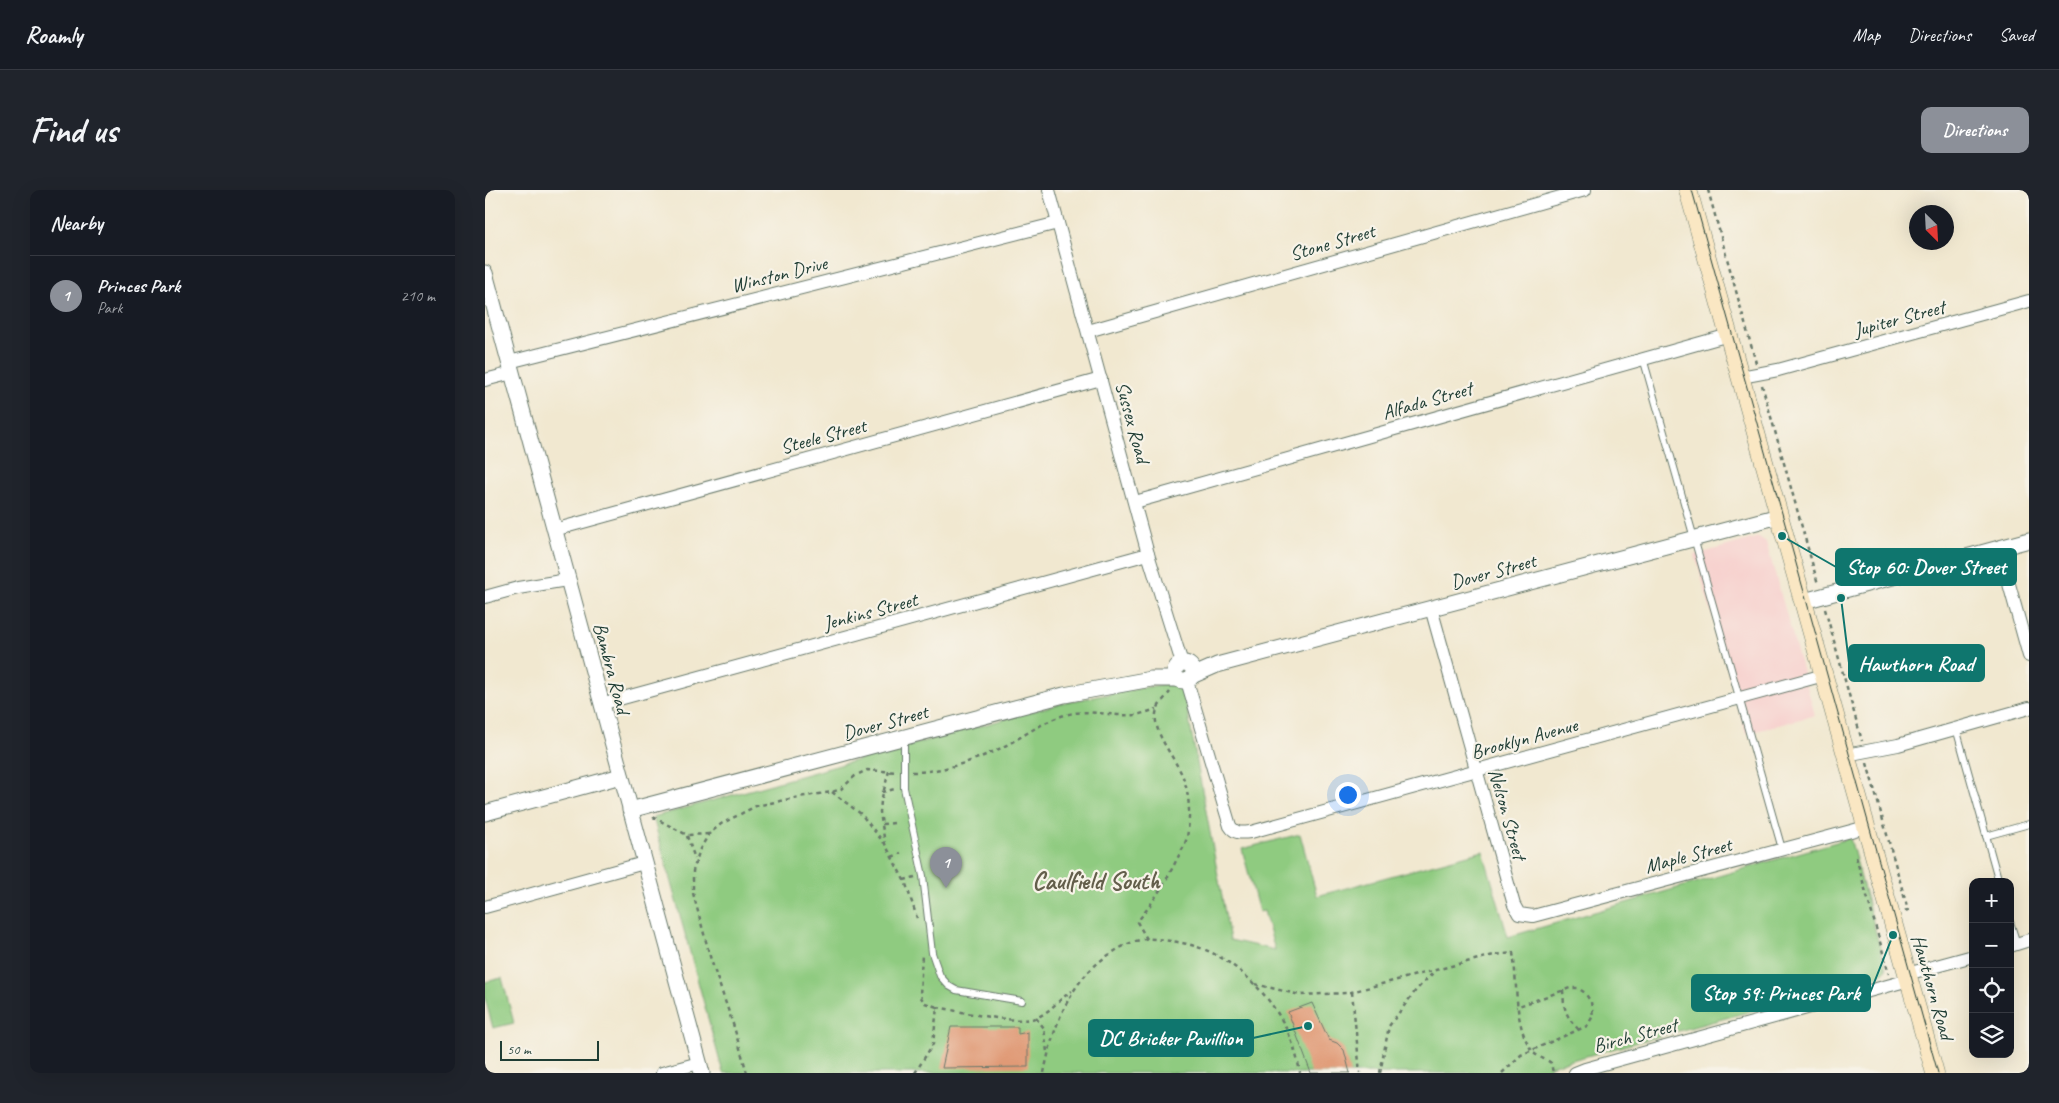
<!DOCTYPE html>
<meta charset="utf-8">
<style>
:root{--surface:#171b24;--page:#20242c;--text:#f1f3f6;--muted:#9ea1a6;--line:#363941;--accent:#8c9099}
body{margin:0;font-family:Caveat,sans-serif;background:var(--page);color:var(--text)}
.controls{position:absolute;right:15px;bottom:15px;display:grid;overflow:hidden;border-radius:10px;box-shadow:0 5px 20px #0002}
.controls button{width:45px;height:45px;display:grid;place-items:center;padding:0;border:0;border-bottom:1px solid var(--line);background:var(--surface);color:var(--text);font:25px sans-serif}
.compass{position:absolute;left:1424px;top:15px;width:45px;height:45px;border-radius:50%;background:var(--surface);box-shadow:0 5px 20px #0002;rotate:156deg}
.scale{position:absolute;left:15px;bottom:12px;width:99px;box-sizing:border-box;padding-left:5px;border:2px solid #1f3d34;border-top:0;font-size:14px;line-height:18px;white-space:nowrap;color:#1f3d34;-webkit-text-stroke:4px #f7f3e8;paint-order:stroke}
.you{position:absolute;left:862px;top:604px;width:18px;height:18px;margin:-12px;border:4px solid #fff;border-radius:50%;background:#1a73e8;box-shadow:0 0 0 8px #1a73e833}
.badge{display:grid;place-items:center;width:32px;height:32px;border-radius:50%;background:var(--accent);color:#fff;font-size:16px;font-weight:700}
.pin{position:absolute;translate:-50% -41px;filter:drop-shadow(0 1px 2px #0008)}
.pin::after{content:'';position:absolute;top:26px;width:18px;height:15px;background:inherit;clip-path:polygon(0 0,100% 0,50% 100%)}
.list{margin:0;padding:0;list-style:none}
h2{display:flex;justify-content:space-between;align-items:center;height:65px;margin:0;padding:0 20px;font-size:21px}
h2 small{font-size:16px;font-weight:400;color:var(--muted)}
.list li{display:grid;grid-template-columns:32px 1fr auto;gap:15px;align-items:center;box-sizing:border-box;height:80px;padding:0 20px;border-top:1px solid var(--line)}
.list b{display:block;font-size:19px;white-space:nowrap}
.list p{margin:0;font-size:16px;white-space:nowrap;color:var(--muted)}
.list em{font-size:16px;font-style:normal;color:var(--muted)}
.icon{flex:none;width:28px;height:28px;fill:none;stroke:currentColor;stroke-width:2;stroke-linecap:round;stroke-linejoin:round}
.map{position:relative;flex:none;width:1544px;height:883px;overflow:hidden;border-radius:10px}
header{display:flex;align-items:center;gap:30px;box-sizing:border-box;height:70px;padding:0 25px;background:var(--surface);border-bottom:1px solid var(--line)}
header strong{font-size:24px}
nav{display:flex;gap:28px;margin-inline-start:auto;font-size:18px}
.intro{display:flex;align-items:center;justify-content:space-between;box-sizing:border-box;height:120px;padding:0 30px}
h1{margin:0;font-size:35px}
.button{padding:12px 22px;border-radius:10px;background:var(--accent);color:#fff;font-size:18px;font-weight:700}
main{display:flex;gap:30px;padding:0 30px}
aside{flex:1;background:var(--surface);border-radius:10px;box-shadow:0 5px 20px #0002}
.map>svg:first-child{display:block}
.built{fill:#f7d0cd}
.green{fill:#8fcb80;stroke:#57845a}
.building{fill:#e09a76}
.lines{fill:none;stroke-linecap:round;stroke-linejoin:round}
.service-casing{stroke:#68796b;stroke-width:8}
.minor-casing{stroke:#68796b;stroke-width:14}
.tertiary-casing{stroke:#68796b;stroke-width:17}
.secondary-casing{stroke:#68796b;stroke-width:19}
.path{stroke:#68796b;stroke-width:2.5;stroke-dasharray:4 4;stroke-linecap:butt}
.service{stroke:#fff;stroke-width:6}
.minor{stroke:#fff;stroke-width:12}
.tertiary{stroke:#fff;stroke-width:15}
.secondary{stroke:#fae7c3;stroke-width:18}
.tram{stroke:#1f3d34;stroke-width:1}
.labels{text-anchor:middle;stroke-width:4.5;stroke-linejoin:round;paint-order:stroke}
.street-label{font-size:20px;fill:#1f3d34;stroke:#f7f3e8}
.district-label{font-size:25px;font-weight:bold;fill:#635e4b;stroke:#f7f3e8}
.leader{fill:none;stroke:#0f766e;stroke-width:2}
.callout-dot{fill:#0f766e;stroke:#f7f3e8;stroke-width:2}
.callout{fill:#0f766e;stroke:#0f766e;stroke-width:2}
.callout-label{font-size:21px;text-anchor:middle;font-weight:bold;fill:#fff}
</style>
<header>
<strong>Roamly</strong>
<nav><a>Map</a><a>Directions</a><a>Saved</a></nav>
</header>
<div class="intro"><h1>Find us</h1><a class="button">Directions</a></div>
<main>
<aside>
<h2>Nearby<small></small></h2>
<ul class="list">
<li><span class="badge">1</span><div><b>Princes Park</b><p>Park</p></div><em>210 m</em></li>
</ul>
</aside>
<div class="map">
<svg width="1544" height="883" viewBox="0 0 1544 883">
<rect width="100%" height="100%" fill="#f7f3e8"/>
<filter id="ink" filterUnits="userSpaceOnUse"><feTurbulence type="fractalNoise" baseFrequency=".02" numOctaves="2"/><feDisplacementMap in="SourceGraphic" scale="10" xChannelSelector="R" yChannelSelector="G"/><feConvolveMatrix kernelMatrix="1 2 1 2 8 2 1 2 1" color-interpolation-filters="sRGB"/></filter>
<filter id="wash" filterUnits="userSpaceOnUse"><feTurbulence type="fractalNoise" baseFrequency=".0096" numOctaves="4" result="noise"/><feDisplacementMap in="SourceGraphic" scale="20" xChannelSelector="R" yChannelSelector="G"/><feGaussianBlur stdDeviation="1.12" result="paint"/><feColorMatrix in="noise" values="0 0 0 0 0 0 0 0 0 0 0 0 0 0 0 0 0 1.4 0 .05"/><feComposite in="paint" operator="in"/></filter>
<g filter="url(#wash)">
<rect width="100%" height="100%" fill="#f1e8d0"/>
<polygon class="built" points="1274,347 1281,352 1330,525 1261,544 1210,365"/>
<g class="green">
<path d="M 679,494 C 690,496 696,496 700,508 L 745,750 L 790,760 L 779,721 L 774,722 L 757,659 L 815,644 L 832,706 L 998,661 L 1023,747 L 1365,648 L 1401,779 L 1395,786 L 1065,876 L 1065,883 L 238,883 L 168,627 L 581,512 Z"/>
<polygon points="17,788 29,833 8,838 0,808 0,792"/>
</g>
<g id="blocks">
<g class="building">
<polygon points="827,813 844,850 852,853 859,860 865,883 826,883 803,822"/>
<polygon points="466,837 533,837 533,844 543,842 543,877 457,878"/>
</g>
</g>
</g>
<g filter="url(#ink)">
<use href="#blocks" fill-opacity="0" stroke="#68796b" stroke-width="1"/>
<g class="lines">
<defs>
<g id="service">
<polyline points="1158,168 1297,659"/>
<polyline points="1471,538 1514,692"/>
<polyline points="419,548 419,598 438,686 447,763 455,786 464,796 471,800 537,811"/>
<polyline points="1501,646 1544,634"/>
<polyline points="1525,732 1532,754"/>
</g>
<g id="minor">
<polyline points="564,0 663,364 697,473"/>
<polyline points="603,141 1100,0"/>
<polyline points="24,172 573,33"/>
<polyline points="1256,187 1293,180 1544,111"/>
<polyline points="0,190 27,183"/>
<polyline points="650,312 1244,145"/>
<polyline points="69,340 616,189"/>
<polyline points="1514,358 1544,466"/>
<polyline points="0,407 33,398 82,390"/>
<polyline points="946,418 1029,715 1034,724 1048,726 1381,637"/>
<path d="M 702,491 L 745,636 C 750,644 757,643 766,642 L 1339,485"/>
<polyline points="116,514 663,364"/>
<polyline points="1361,565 1413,555 1544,518"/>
<polyline points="0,717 159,673"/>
<polyline points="1525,756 1544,750"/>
<polyline points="1422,784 1488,766"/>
<polyline points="177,883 214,873"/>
<polyline points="1090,883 1100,879 1424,790"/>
</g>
<g id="tertiary">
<polyline points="0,83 217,883"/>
<polyline points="1319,411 1544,350"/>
<circle cx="699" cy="482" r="9"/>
<polyline points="707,486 732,475 1294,326"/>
<polyline points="145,620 579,505 666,489 692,489"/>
<polyline points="0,623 136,586"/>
</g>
<polyline id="secondary" points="1203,0 1450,883"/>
</defs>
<use href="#service" class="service-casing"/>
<use href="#minor" class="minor-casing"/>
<use href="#tertiary" class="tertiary-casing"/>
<use href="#secondary" class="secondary-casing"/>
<g class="path">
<polyline points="1223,0 1271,173"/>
<polyline points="1277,195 1333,394"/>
<polyline points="1340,419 1377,551"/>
<polyline points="1382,573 1423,720 1419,721"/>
<polyline points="404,581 396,611 395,622 400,654 421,694 432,728"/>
<path d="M 427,582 C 461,582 499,568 529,551 C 546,541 562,530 580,525 C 603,518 626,527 650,525 C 657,524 665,521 672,519"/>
<polyline points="347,602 376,624 399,653"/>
<polyline points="397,602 410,599"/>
<polyline points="168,627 202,645 224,644"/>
<polyline points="397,634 410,633"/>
<polyline points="202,646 210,669"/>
<polyline points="407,667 416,663"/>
<polyline points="1371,667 1404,784"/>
<polyline points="419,690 430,687"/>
<path d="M 662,749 L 652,732 C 668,713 680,693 691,671 C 695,663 700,656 702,647 C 705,630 705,610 700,593 C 695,572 664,542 672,520 C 674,514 681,507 685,502"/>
<path d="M 770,794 L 815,805 L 862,803 L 1009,765 L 1028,763 C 1033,794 1028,838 1049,863 C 1054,868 1061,869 1066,873 L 1068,883"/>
<path d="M 1078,800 C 1079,820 1080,825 1094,840"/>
<polyline points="867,802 875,883"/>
<path d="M 452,817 C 473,821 536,836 553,827 C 566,821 574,809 587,801"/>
<polyline points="551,828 559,838 562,862"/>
<polyline points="262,883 249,837 226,770 208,703 208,681 215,659 224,644 236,634 271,616 314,607 347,602 356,599 370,586 382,580 411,582"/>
<polyline points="430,883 448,854 452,817 440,813 435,806 437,763"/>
<path d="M 559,883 C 568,838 583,793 622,766 C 634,758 646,751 660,749 C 668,748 678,750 686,751 C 717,755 740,767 763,788 C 791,814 809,845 815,883"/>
<polyline points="895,883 904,836 931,800 950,781"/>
<polyline points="1017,883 1036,865 1102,836 1108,826 1106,812 1100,803 1093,798 1085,798 1031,817"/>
</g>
<use href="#service" class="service"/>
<use href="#minor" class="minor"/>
<use href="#tertiary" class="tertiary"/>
<use href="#secondary" class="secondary"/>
<polyline class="tram" points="1207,0 1453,883"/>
</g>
</g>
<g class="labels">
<g class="street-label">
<text transform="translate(847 52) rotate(-16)" y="7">Stone Street</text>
<text transform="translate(294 84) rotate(-14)" y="7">Winston Drive</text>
<text transform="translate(1414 128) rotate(-15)" y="7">Jupiter Street</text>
<text transform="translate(942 210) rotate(-16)" y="7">Alfada Street</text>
<text transform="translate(648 232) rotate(75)" y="7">Sussex Road</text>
<text transform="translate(338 246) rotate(-15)" y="7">Steele Street</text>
<text transform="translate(1008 381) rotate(-15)" y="7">Dover Street</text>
<text transform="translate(385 421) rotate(-15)" y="7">Jenkins Street</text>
<text transform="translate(127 478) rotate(75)" y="7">Bambra Road</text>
<text transform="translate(400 532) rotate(-15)" y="7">Dover Street</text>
<text transform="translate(1039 548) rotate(-15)" y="7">Brooklyn Avenue</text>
<text transform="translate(1023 624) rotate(74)" y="7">Nelson Street</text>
<text transform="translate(1203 665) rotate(-15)" y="7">Maple Street</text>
<text transform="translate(1448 797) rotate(74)" y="7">Hawthorn Road</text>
<text transform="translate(1150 845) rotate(-15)" y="7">Birch Street</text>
</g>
<g class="district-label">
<text x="611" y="699">Caulfield South</text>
</g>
</g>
<path class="leader" d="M1297 346L1351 377M1356 408L1364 473M1408 745L1385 803M823 836L768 848"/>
<g class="callout-dot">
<circle cx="1297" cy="346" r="5"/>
<circle cx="1356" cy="408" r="5"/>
<circle cx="1408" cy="745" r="5"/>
<circle cx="823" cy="836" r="5"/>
</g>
<g class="callout">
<rect x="1351" y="359" width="180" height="36" rx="5"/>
<rect x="1364" y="455" width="135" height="36" rx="5"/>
<rect x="1207" y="785" width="178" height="36" rx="5"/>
<rect x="604" y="830" width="164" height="36" rx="5"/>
</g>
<g class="callout-label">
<text x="1441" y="384">Stop 60: Dover Street</text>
<text x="1431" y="481">Hawthorn Road</text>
<text x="1296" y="810">Stop 59: Princes Park</text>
<text x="686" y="855">DC Bricker Pavillion</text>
</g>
</svg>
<div class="controls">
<button>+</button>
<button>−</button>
<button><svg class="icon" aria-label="locate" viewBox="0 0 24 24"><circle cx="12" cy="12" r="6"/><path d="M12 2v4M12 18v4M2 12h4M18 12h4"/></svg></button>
<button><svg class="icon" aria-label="layers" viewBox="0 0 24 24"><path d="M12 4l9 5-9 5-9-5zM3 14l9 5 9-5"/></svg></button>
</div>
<svg class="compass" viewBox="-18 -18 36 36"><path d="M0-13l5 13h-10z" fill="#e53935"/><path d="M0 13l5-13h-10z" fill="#9ea1a6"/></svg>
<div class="scale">50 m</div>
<div class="you"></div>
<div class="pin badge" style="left:461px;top:698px">1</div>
</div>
</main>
